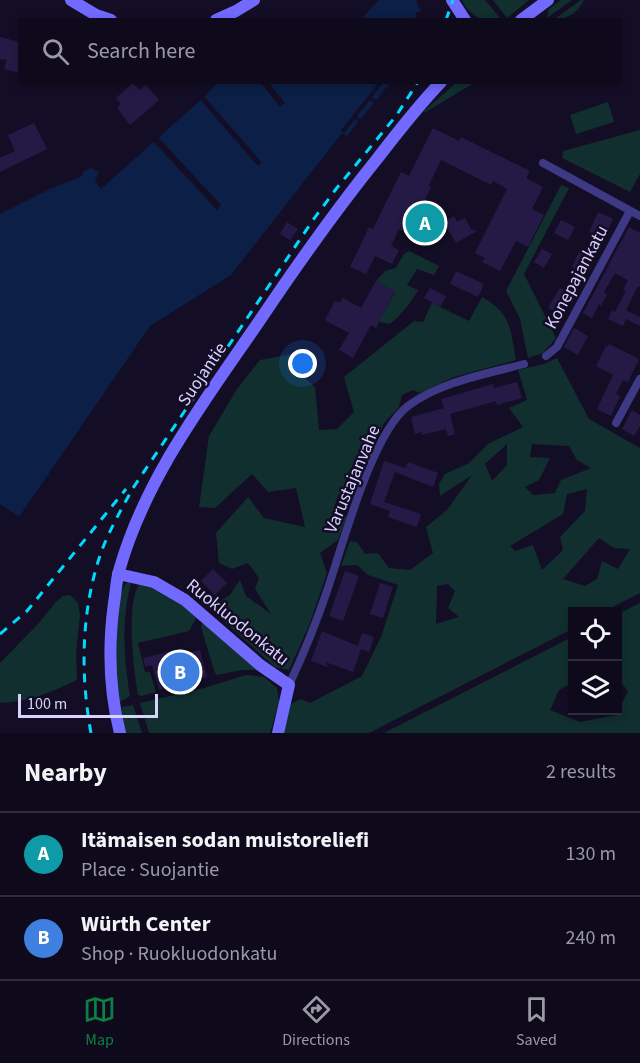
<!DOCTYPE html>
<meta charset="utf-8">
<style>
:root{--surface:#0e0a1c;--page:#1c1829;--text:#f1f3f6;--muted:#9b9aa3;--line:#2e2b3b;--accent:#0b8043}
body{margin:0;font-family:"Source Sans 3",sans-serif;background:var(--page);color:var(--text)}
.controls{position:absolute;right:18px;bottom:18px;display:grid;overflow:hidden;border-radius:0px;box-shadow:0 3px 9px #0003}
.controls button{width:54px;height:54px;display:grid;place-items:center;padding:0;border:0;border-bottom:2px solid var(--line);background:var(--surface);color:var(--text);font:30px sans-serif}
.scale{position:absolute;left:18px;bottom:15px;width:140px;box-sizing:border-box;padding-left:6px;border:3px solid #d9d2ff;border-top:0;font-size:16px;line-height:21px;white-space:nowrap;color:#d9d2ff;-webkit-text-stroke:4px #130e25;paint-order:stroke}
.you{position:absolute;left:303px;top:364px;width:21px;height:21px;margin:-15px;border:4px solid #fff;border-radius:50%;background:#1a73e8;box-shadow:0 0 0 9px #1a73e833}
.badge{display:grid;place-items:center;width:39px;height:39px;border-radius:50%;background:var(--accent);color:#fff;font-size:20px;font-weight:700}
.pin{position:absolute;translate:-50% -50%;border:3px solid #fff;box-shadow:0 2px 6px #0006}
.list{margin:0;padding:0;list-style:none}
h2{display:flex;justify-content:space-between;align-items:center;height:78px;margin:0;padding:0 24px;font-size:26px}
h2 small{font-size:20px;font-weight:400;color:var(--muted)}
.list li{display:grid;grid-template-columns:39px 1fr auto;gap:18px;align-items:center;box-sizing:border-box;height:84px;padding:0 24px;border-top:2px solid var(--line)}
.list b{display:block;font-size:22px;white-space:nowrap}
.list p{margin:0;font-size:20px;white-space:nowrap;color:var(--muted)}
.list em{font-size:20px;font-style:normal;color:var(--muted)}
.icon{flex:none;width:33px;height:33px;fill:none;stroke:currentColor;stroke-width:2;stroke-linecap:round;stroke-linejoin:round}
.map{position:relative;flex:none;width:640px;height:733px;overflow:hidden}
.search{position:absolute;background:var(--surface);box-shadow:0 3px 9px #0003;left:18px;right:18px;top:18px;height:66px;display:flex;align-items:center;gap:15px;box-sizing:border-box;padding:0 21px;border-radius:0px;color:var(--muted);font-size:22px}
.sheet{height:246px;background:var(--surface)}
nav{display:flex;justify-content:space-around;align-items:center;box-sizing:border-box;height:84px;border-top:2px solid var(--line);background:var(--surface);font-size:16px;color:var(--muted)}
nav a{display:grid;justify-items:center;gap:3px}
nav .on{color:var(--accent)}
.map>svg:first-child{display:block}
.green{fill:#112f2f;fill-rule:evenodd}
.water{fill:#0b1f47}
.pier{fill:#130e25}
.building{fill:#251a46}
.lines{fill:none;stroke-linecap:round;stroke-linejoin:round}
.street{stroke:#3e3985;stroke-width:8}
.secondary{stroke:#7269ff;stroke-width:12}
.rail{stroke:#00dafd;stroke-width:3;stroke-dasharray:9 8;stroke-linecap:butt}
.labels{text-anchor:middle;stroke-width:5;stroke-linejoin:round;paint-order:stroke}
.street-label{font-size:18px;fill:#d9d2ff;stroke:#130e25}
</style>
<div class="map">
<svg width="640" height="733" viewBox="0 0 640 733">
<rect width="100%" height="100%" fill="#130e25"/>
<g class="green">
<polygon points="462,0 485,0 501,19 479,19 466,8"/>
<polygon points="493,0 529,0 507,18"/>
<polygon points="561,0 572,0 547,18 549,9"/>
<path d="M 581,0 L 584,0 C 579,11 567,20 555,19 Z"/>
<polygon points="456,83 474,83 424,113 424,111"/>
<polygon points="608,102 614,122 576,134 570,115"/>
<polygon points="640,130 640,174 630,192 562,158 563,151"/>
<polygon points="561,185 569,188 524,274 556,338 543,353 528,358 520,319 506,291"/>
<path d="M 409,251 L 439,266 L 434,275 L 417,269 L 407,285 L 418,290 C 410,304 402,314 390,324 L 379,322 L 395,292 L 376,281 L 385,271 L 396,268 L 404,254 Z"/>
<path d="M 482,297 C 512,314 510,329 516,360 L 454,377 L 419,393 L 413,390 L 402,395 L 399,407 L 384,423 L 354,495 L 338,495 L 334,508 L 347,516 L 338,540 L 320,553 L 327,573 L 310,623 L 289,670 L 275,667 L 209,608 L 230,595 L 240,580 L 246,596 L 271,614 L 255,589 L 259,578 L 248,563 L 232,569 L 219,563 L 216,533 L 248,497 L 264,518 L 305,527 L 296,488 L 268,492 L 252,474 L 215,508 L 199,507 L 209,436 L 237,389 L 260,360 L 292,354 L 314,363 L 306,379 L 315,387 L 319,430 L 337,429 L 354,412 L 344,377 L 414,321 L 423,322 L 432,303 L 469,321 Z"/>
<path d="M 557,358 L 589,419 L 640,448 L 640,593 L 605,611 L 572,612 L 572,629 L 369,733 L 283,733 L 291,704 L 301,699 L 310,703 L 362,676 L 381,637 L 398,585 L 368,575 L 357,565 L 341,566 L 350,541 L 357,542 L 365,554 L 378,553 L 389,568 L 410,570 L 433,553 L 426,527 L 447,510 L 472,475 L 440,496 L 439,484 L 445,474 L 469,463 L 488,444 L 523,427 L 509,408 L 527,400 L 518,370 L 544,364 ZM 507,444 L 507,465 L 492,481 L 485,464 ZM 532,444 L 569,446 L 577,460 L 591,468 L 561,480 L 555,493 L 533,495 L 525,487 L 539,480 L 550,458 L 530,457 ZM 587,489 L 585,511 L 560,537 L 563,550 L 542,570 L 533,545 L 515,551 L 510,546 L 563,514 L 567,494 ZM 599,538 L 614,548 L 630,549 L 618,569 L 602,561 L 597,579 L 585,586 L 563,579 ZM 448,584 L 455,591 L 448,608 L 459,617 L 436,624 L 437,586 Z"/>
<path d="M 128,582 L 131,583 C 121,619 124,659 130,696 L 120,702 L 118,700 C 116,678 110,595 128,582 Z"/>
<path d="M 140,583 L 174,594 L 197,616 L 189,631 L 138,643 L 145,672 L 150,672 L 156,692 L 141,696 L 138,695 C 134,670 125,603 140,583 Z"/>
<path d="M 70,595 L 78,603 L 80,614 L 76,654 L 77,680 C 52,692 28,702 0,703 L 0,663 L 39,623 L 56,602 L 63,596 Z"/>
<polygon points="640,603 640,733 384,733 572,637 572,683 559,690 550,710 580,722 616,715 628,691 618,679 618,614"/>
<polygon points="202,622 258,670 242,670 217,675 215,673 201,627"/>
<polygon points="246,675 264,677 277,688 279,702 270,733 149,733 140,703 204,688"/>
<polygon points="133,705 142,733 126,733 122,717 122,707"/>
</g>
<g class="water">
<polygon points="379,0 416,0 421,12 416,12 415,19 361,19"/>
<polygon points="217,83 390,83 347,136 342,133 231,275 150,326 19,517 0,504 0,214 50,189 82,176 84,171 91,168 99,172 95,181 101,189 205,96"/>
</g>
<g class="pier">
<polygon points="379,82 383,83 372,97 378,102 376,105 370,100 357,116 363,121 361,124 355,119 344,133 341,130"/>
<polygon points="261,83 269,83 285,103 280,107"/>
<polygon points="202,94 262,163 258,166 198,97"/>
<polygon points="156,135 221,205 217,210 152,140"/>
</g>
<g class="building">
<polygon points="0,37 20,42 20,73 4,69 7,60 0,59"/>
<polygon points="133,83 139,90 146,85 159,100 130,125 117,108 121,104 116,98"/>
<polygon points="34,123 47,149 0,172 0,158 15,151 8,135"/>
<polygon points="433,128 459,141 461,137 530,171 526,178 543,187 532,209 544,215 528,247 516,241 500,271 482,262 485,258 475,253 507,189 493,181 491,185 441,160 429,185 431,187 408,234 399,229 391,246 399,250 392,264 375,256 366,274 350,267 369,227 373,229 401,172 409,176"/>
<polygon points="598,212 613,219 603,239 589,232"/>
<polygon points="454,216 457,222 465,218 471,229 477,231 456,243 443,222"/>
<polygon points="561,220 575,227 568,240 554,233"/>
<polygon points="287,222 298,229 290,240 280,234"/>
<polygon points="629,227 640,233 640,287 638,286 626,310 640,317 640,326 626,319 623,326 608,319 612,310 615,312 626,291 623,290 628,280 615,273 604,292 607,294 601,306 599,304 592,318 583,313"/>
<polygon points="542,249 552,254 544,268 534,262"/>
<polygon points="579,252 592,258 584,273 572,267"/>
<polygon points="456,271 484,284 478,297 450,284"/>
<polygon points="376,281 395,291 376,328 371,325 353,358 339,350 349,333 325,320 335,301 340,303 343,298 361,308"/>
<polygon points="430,288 446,296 440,307 424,298"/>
<polygon points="560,288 572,295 561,315 548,308"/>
<polygon points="574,328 588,336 578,355 564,347"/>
<polygon points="609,344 639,359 628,382 623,380 616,394 620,396 611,416 597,409 613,375 596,366 606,346 608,347"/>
<polygon points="517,382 522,398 497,405 496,401 450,414 455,434 448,436 446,429 422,435 422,432 415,434 411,417 444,408 441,399 493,384 494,388"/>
<polygon points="632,410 640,415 640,426 634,436 622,429"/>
<polygon points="384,461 405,468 408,462 438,473 433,487 395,472 384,502 421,514 417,527 388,517 390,511 370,504"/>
<polygon points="213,569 227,583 215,595 201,581"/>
<polygon points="345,571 359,576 343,621 329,616"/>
<polygon points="380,583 393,587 383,618 370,614"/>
<polygon points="322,631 358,646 362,633 374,637 369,652 361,649 353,672 325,662 328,667 311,661"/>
<polygon points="183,648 185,654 200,650 207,677 159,690 152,665 145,667 143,658"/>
</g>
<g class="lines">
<g class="street">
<polyline points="543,163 640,216"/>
<polyline points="546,356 557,347 630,211"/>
<polyline points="616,423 640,379"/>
<path d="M 289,685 C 304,653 317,621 328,588 C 343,544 372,433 408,406 C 440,382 486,374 524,364"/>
</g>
<g class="secondary">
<polyline points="71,0 96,15 111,20"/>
<polyline points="452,0 465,20"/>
<polyline points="216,20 236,11 254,0"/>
<polyline points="521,20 548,0"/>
<polyline points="118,574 154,582 185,600 260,665 289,685 278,733"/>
<path d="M 120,733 C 109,690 108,647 114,603 C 116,592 116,581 119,571 C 145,478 206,399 260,320 C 297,265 335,211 377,159 C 397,133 418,106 441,82"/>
</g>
<g class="rail">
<polyline points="446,20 453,0"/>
<polyline points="0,634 27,611 126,489"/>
<path d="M 91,733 C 80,674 81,608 102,550 C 110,529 122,508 133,488 L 313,220 L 336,189 L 396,116 L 418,82"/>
</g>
</g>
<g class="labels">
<g class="street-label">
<text transform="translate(576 277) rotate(-62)" y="6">Konepajankatu</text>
<text transform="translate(202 374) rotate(-56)" y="6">Suojantie</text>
<text transform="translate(352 479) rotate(-67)" y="6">Varustajanvahe</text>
<text transform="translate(238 622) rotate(39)" y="6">Ruokluodonkatu</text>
</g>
</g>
</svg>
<div class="controls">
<button><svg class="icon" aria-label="locate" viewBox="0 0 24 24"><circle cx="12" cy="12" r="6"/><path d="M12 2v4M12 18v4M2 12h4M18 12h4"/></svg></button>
<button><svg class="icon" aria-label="layers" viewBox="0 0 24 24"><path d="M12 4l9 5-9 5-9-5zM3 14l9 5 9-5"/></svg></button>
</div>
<div class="scale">100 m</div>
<div class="you"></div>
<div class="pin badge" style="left:425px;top:223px;background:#0f9aa8">A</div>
<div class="pin badge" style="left:180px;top:672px;background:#3f7fe0">B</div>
<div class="search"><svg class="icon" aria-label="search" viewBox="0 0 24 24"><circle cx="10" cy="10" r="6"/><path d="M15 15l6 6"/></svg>Search here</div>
</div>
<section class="sheet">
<h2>Nearby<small>2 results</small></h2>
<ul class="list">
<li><span class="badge" style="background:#0f9aa8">A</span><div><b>Itämaisen sodan muistoreliefi</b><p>Place · Suojantie</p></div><em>130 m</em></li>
<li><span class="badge" style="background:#3f7fe0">B</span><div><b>Würth Center</b><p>Shop · Ruokluodonkatu</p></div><em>240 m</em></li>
</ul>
</section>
<nav>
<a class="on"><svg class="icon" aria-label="map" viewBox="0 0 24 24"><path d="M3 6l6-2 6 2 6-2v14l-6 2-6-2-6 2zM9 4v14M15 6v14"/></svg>Map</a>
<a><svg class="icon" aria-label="directions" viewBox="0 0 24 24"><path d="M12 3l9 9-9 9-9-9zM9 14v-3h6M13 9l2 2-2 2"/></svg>Directions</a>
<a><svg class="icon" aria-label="saved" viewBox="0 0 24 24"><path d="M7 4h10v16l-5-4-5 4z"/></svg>Saved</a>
</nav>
